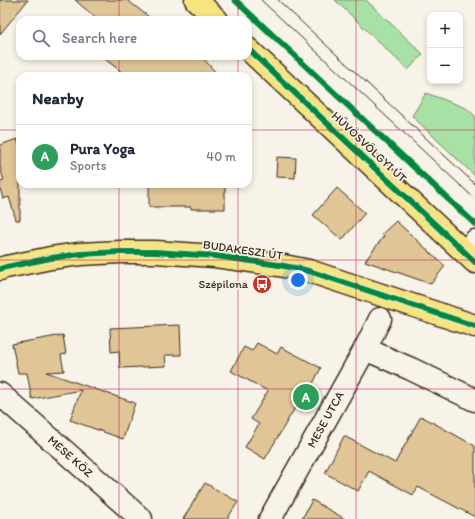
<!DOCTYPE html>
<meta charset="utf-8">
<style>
:root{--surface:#fff;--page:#f2f2f3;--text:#1f2937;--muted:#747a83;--line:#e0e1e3;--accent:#c8321e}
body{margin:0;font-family:Itim,sans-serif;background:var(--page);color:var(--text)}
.controls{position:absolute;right:12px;top:12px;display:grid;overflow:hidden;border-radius:8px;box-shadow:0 2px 6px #0003}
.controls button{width:36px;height:36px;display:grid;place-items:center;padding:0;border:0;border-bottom:1px solid var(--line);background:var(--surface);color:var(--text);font:20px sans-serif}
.you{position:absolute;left:298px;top:280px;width:14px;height:14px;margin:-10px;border:3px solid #fff;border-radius:50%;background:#1a73e8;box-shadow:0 0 0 6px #1a73e833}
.badge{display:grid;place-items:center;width:26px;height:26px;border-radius:50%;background:var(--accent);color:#fff;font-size:13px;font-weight:700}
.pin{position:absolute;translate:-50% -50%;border:2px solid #fff;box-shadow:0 1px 4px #0006}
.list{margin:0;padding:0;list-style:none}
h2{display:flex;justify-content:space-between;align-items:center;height:52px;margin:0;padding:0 16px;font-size:17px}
h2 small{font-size:13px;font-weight:400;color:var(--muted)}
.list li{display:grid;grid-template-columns:26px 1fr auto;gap:12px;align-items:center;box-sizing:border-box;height:64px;padding:0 16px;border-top:1px solid var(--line)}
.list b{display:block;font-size:15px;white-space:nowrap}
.list p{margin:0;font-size:13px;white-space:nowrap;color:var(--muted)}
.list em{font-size:13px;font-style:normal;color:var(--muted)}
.icon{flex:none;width:22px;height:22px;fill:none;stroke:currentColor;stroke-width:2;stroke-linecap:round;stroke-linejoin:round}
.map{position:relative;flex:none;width:475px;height:519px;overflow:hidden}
.search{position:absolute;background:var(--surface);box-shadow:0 2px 6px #0003;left:16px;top:16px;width:236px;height:44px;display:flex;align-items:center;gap:10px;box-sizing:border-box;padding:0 14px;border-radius:12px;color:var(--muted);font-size:15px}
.panel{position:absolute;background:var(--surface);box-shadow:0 2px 6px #0003;left:16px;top:72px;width:236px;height:116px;border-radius:12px}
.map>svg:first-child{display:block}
.green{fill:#a8e1a6;stroke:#728662}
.building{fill:#e0c696;stroke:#3b2a1e}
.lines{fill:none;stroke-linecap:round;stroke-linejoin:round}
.minor-casing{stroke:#3b2a1e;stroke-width:25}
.major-casing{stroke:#3b2a1e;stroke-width:25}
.minor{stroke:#f7f3e8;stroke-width:22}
.major{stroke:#f6e381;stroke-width:22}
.tram{stroke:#3b2a1e;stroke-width:1}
.cycleway-casing{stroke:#f7f3e8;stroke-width:8}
.cycleway{stroke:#00873e;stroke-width:6}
.grid{fill:none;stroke:#c2185b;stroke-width:1;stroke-opacity:0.55}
.labels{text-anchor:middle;stroke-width:3.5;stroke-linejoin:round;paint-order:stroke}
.street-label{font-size:12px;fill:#3b2a1e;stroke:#f7f3e8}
.poi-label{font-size:12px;fill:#3b2a1e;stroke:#f7f3e8;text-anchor:end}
</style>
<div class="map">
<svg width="475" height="519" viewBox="0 0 475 519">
<rect width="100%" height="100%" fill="#f7f3e8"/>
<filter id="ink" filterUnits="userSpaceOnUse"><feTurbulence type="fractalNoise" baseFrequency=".025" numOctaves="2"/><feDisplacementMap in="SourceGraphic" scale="8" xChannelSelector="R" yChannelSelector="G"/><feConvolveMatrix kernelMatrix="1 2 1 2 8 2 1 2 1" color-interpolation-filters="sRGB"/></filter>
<g filter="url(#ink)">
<g class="green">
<polygon points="335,0 366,0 423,54 408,70"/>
<polygon points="426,93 466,108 475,116 475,176 412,116"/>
</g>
<g class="building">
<polygon points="0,0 28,0 0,34"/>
<polygon points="75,0 127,0 153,20 98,20"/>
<polygon points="101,56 201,56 219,76 127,76"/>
<polygon points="17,139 20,148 20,220 16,220 9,197 3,199 0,188 0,182 4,181 0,167 0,145"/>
<polygon points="277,157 296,158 295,178 276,177"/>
<polygon points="149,184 225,184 225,209 191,209 191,207 149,207"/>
<polygon points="337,188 365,213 342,240 313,215"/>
<polygon points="396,221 445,266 431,284 365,261 384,236 382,234"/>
<polygon points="180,325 181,355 165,355 166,366 120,368 119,351 111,352 110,328"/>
<polygon points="63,335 66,354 61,355 64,371 46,372 135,403 123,439 70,420 81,390 32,399 27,373 18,373 12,344"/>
<polygon points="257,343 277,354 281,347 321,368 300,408 296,406 265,459 245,447 259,424 251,419 268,391 231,371 244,347 252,351"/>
<polygon points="421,416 475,446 475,517 418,487 413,495 369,471 358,491 325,473 344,436 395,463"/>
<polygon points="205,483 238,502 227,519 183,519"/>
<polygon points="312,500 345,519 302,519"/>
</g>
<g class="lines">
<defs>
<g id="minor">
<polyline points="465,252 475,241"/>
<polyline points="365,349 411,369 475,400"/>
<path id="s1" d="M 0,394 L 141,519"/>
<path id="s2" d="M 270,519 L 365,349 L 380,319"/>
</g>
<g id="major">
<polyline points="196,0 217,20"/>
<polyline points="248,49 475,262"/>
<polyline points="0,269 6,267 51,258 80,254 120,252 155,252 215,256 279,265 309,271 475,326"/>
</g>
</defs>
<use href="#minor" class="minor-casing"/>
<use href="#major" class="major-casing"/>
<use href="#minor" class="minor"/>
<use href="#major" class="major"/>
<g class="tram">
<polyline points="261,0 475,199"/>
<polyline points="278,0 475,184"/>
</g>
<defs>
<g id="cycleway">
<polyline points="235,0 475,224"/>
<polyline points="248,49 475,262"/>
<polyline points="0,269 6,267 51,258 80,254 120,252 155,252 215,256 279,265 309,271 475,326"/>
</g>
</defs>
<use href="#cycleway" class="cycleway-casing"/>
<use href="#cycleway" class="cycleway"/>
</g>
</g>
<path class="grid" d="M 119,0 L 119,20M 238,0 L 238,20M 356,0 L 356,519M 119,56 L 119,76M 238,56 L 238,76M 0,130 L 20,130M 248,130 L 475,130M 119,184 L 119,519M 238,184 L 238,519M 0,260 L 475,260M 0,389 L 475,389"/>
<defs>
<symbol id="bus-disc" viewBox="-11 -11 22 22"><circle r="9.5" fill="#c8321e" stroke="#f7f3e8"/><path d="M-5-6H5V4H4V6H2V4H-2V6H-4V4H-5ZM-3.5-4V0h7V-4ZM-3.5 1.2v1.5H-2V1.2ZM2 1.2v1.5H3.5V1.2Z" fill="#fff"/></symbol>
</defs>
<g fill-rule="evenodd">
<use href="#bus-disc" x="251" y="273" width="22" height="22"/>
</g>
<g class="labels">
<g class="street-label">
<text transform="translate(369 147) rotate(43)" y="4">HŰVÖSVÖLGYI ÚT</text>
<text transform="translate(243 250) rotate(8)" y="4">BUDAKESZI ÚT</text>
<text dy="4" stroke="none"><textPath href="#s2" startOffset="114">MESE UTCA</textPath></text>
<text dy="4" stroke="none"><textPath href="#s1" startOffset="94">MESE KÖZ</textPath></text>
</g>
<g class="poi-label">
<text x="248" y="288">Szépilona</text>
</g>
</g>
</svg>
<div class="controls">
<button>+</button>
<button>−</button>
</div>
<div class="you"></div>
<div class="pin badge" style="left:306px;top:397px;background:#2e9e5b">A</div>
<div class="search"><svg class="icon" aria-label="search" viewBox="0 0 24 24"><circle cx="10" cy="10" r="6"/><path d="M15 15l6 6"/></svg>Search here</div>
<section class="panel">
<h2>Nearby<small></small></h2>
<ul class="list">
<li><span class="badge" style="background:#2e9e5b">A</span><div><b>Pura Yoga</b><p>Sports</p></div><em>40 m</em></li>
</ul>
</section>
</div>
